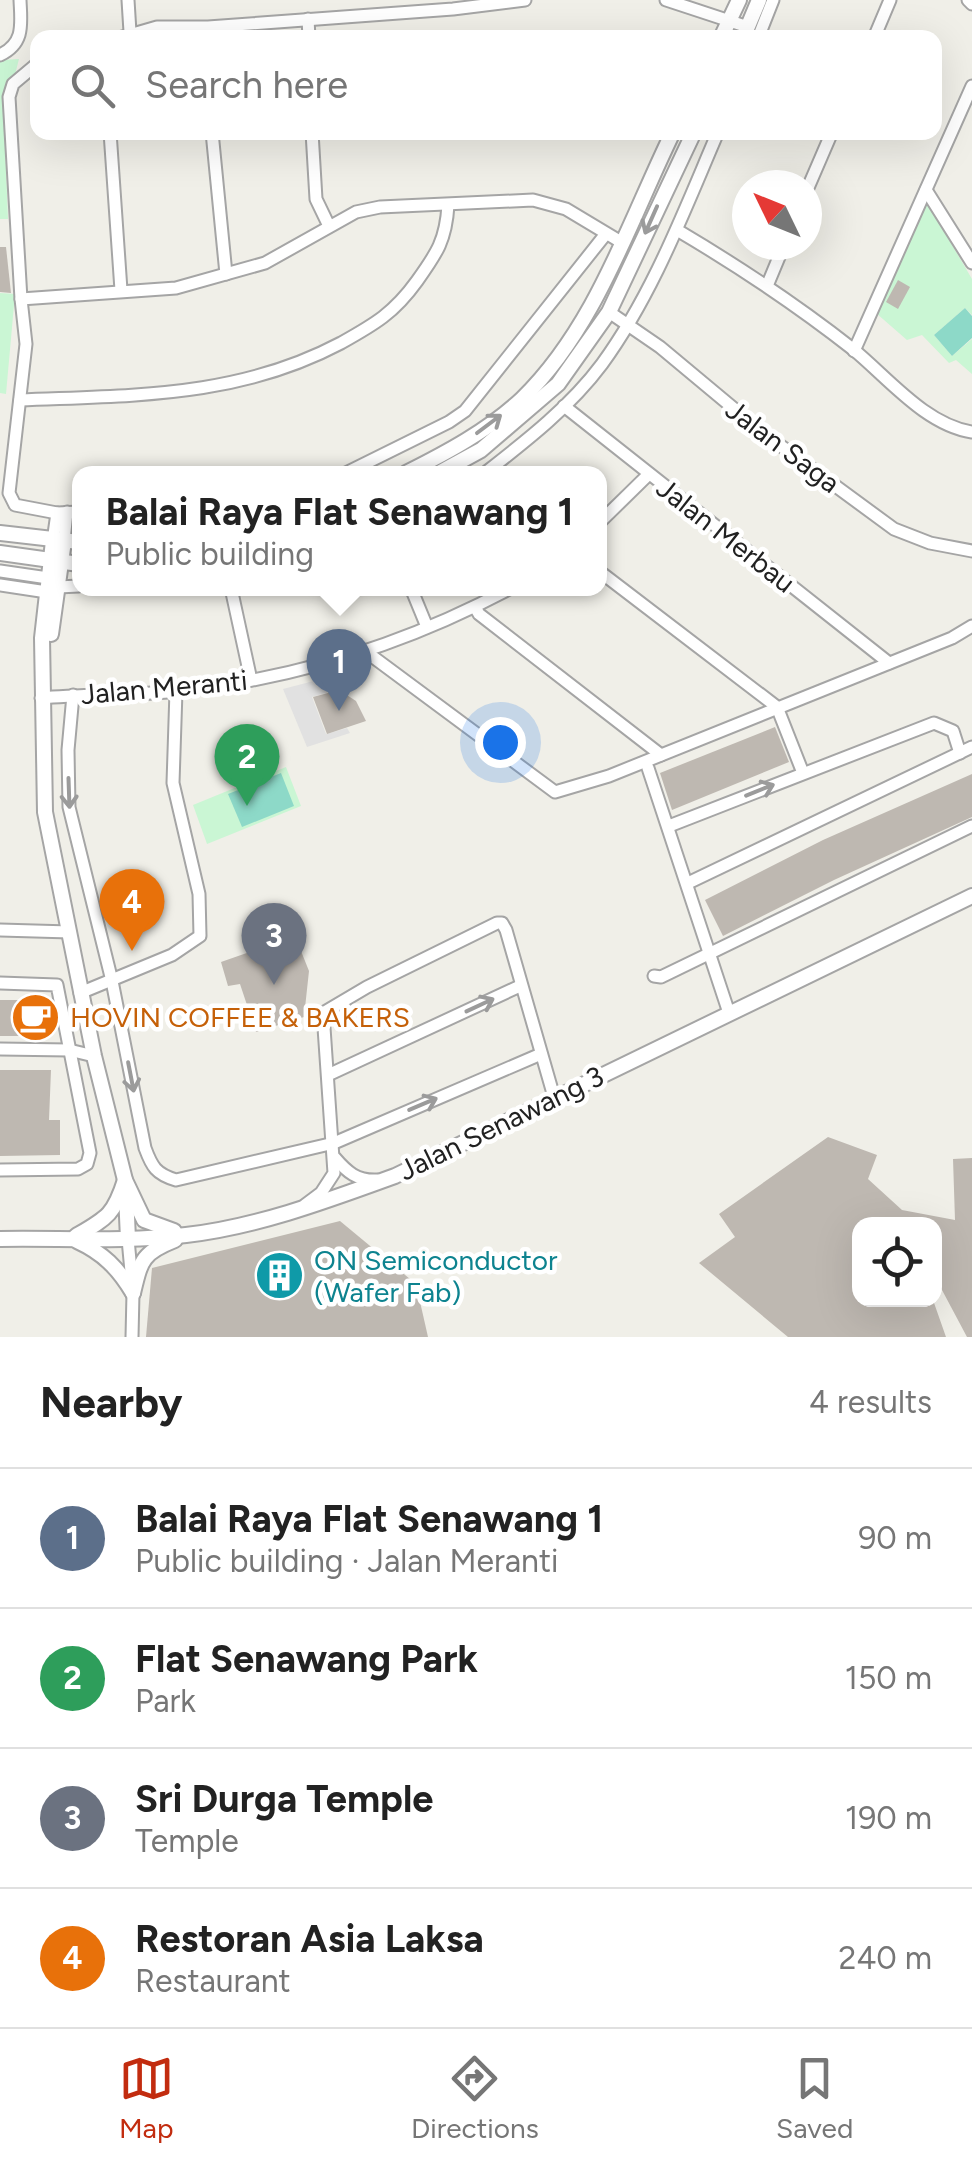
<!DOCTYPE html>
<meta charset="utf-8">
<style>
:root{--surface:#fff;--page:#f6f6f6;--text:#222;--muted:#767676;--line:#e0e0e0;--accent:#c22c0f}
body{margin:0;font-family:Figtree,sans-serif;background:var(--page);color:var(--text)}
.controls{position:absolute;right:30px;bottom:30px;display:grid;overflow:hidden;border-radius:20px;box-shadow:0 10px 40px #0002}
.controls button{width:90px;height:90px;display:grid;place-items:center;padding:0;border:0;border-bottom:2px solid var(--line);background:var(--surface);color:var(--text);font:50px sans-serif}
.compass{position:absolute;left:732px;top:170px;width:90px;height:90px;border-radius:50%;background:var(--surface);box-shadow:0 10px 40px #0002;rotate:313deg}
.you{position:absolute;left:500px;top:742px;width:35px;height:35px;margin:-25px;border:8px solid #fff;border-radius:50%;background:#1a73e8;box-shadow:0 0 0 15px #1a73e833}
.badge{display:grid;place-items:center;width:65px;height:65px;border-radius:50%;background:var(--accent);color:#fff;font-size:32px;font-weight:700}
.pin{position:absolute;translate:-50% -82px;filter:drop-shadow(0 2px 5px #0008)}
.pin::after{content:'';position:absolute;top:52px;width:35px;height:30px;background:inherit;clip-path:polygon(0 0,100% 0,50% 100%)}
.popup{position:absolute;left:72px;top:466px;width:535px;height:130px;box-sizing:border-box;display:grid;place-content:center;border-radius:20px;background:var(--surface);filter:drop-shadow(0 2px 8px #0005);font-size:32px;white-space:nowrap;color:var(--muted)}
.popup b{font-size:38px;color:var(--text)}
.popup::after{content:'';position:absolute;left:50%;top:100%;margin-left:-20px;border:20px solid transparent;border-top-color:var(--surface)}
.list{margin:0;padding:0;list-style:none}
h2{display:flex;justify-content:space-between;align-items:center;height:130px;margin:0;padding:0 40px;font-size:42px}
h2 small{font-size:32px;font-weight:400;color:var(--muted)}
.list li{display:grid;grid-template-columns:65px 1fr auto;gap:30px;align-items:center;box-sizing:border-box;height:140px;padding:0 40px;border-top:2px solid var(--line)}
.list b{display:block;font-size:38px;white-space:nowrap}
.list p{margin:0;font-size:32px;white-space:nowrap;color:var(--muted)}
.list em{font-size:32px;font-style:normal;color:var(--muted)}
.icon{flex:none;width:55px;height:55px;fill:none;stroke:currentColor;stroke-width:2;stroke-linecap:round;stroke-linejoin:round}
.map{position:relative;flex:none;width:972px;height:1337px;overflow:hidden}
.search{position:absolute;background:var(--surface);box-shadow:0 10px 40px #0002;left:30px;right:30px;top:30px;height:110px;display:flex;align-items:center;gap:25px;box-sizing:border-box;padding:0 35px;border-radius:20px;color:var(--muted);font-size:38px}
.sheet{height:690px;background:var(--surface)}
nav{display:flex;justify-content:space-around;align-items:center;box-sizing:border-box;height:140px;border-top:2px solid var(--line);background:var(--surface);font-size:28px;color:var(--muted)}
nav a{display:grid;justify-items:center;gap:5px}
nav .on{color:var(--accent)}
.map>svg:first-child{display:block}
.park{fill:#caf6d4}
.pitch{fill:#8dd9c8}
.parking{fill:#e1e1e1}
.building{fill:#beb8b1}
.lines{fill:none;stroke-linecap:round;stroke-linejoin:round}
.minor-casing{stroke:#a5a5a5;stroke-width:15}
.tertiary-casing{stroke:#a5a5a5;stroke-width:18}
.minor{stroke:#fff;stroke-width:11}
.tertiary{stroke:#fff;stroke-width:14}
.oneway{stroke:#9b9b9b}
.labels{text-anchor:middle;stroke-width:9;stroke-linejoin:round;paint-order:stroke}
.street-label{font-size:28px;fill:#212121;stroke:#fff}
.food-label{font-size:28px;fill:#c56008;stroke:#fff;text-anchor:start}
.culture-label{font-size:28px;fill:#0d838f;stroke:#fff;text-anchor:start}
</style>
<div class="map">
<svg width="972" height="1337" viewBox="0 0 972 1337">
<rect width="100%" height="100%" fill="#f0efe8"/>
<g class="park">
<polygon points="19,59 15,75 3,93 8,219 0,219 0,60"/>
<polygon points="924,197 972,279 972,315 965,308 934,335 952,356 972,339 972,374 956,360 949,363 922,335 907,340 876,313"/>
<polygon points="0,293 15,294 6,394 0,393"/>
<polygon points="286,767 301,806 207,844 193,805"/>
</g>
<g class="pitch">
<polygon points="965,308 972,316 972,338 952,356 934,335"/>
<polygon points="281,773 294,806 242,827 228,794"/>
</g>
<polygon class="parking" points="325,678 332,691 312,697 326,734 347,728 350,733 307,747 283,689"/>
<g class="building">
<polygon points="0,247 6,247 11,293 0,292"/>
<polygon points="898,280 910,287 898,309 886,302"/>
<polygon points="339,690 356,701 366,721 327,734 313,697"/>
<polygon points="775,727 789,762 672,810 660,773"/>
<polygon points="972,774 972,817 834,880 723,936 705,900 823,840"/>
<polygon points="295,936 309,971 304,1017 256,1032 240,984 228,986 221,962"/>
<polygon points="0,1000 38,1000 39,1036 0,1036"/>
<polygon points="0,1070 51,1070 49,1120 60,1120 60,1155 0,1156"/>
<polygon points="828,1137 877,1155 868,1179 902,1210 955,1220 953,1159 972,1158 972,1337 967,1337 934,1275 934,1224 860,1224 860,1300 933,1300 946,1337 788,1337 699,1263 735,1237 719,1214"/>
<polygon points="340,1221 416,1284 428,1337 146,1337 152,1268"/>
</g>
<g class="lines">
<defs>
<g id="minor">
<polyline points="128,0 130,32"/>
<polyline points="666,0 748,27"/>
<polyline points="968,0 972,4"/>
<polyline points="308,19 309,38"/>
<polyline points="119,38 157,27 208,27 453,9 525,0"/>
<polyline points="758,38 773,0"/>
<polyline points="874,38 890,0"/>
<path d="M 0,55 C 25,43 21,24 20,0"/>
<polyline points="38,63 13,84 9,97 21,299 26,344 9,493 15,505 57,513 79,512"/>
<polyline points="110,132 121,290"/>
<polyline points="212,132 226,274"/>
<polyline points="312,132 316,199 329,226"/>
<polyline points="807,190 832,132"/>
<polyline points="926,190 972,263"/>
<path d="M 677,230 C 738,266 798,306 854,350 C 889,379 926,425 972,432"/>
<polyline points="767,286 784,245"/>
<polyline points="21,299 176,288 265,263 356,212 380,207 533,200 566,209 621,242"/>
<polyline points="609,312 660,347 762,432 894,529 930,543 972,551"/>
<polyline points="854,351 972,86"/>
<path d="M 20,400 C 134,395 237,398 341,343 C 375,324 394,313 417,281 C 437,253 446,240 448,205"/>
<polyline points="564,406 889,663"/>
<polyline points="346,473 449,422 465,411 605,235"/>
<path d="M 485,473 C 526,441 570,407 602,364 C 653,294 684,211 718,132"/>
<polyline points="599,523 649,474"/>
<polyline points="53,541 57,513"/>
<polyline points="64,541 67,512"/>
<polyline points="0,571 48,578"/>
<polyline points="599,571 777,707 803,773"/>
<polyline points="0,585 47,592"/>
<polyline points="58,587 79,586"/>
<polyline points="231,588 251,680"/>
<polyline points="411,588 427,627"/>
<polyline points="475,607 479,614 661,755"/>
<polyline points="365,651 555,792 609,776 952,638 972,626"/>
<path d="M 73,695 L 68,750 L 69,807 L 112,981 L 145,1148 C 152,1167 156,1174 176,1180 L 334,1143 L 541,1054"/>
<path d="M 41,698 C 86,694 133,696 178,691 C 294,679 408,643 511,588"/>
<polyline points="648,768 729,1013"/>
<polyline points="669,826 934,723 953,731 960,753"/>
<polyline points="688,883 972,747"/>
<polyline points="0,930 70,932"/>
<polyline points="654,976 661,977 972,826"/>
<polyline points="0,983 57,985 90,1153 87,1164 78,1169 0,1170"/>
<polyline points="80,993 172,955 200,936 199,894 173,783 176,691"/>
<polyline points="0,1049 69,1050 94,1056"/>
<polyline points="328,1075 520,986"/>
<path d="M 335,1158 C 347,1172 357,1181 377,1180"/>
<polyline points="305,1205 321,1193 334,1173 323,1013 367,987 497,923 502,923 506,930 554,1097"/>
<polyline points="128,1239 133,1293 132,1337"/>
</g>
<g id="tertiary">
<polyline points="721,38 739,0"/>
<polyline points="743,38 759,0"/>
<path d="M 406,473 C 446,453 489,430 522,399 C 596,327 629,222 673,132"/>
<polyline points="439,473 481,450 558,384 609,312 694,132"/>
<polyline points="0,533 79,542"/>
<polyline points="53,541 42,638 45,812 94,1056 125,1180 144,1220 174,1231"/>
<polyline points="0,553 79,564"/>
<polyline points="51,634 64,541"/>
<polyline points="126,1194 128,1239"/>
<path d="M 76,1236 C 107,1218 114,1215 125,1180"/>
<path d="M 0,1239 C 62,1238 125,1242 186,1235 C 257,1227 329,1200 395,1176 L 972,896"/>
<path d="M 77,1241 C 103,1253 118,1268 133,1293"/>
<path d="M 133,1293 C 141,1260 142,1253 175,1240"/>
</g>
</defs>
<use href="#minor" class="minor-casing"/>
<use href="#tertiary" class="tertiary-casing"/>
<use href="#minor" class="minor"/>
<use href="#tertiary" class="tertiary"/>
</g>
<defs><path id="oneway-shaft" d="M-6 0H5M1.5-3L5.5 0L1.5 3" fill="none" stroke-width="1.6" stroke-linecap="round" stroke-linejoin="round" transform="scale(2.5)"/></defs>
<g class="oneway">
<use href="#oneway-shaft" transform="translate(651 220) rotate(114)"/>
<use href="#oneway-shaft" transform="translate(489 424) rotate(-37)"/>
<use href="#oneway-shaft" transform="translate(760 790) rotate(-22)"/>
<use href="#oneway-shaft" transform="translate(69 793) rotate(88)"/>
<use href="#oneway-shaft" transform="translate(480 1005) rotate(-25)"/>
<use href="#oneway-shaft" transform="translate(131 1077) rotate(79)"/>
<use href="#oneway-shaft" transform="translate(423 1104) rotate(-23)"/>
</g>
<defs>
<symbol id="cafe-disc" viewBox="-11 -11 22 22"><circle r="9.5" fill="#e8710a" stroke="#fff"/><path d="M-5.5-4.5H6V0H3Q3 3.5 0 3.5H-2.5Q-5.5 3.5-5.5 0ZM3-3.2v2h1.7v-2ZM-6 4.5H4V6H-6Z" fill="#fff"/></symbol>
<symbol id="building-disc" viewBox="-11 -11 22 22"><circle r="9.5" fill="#0f9aa8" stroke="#fff"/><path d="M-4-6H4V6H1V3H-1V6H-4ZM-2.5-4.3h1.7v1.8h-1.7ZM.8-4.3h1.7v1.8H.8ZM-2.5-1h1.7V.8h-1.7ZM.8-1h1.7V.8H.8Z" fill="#fff"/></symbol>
</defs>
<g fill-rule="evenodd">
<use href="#cafe-disc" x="8" y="990" width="55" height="55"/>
<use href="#building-disc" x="252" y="1248" width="55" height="55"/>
</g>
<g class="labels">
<g class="street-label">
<text transform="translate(783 446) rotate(37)" y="10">Jalan Saga</text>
<text transform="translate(726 535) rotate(38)" y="10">Jalan Merbau</text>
<text transform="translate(164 687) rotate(-5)" y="10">Jalan Meranti</text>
<text transform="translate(501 1123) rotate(-26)" y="10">Jalan Senawang 3</text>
</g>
<g class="food-label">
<text x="70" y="1027">HOVIN COFFEE &amp; BAKERS</text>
</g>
<g class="culture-label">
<text x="314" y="1270">ON Semiconductor<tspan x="314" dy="32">(Wafer Fab)</tspan></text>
</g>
</g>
</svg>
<div class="controls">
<button><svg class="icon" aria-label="locate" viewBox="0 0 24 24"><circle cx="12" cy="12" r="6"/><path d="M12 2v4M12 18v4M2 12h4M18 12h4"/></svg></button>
</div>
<svg class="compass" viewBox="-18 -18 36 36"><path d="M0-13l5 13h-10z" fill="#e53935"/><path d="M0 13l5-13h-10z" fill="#767676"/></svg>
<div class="you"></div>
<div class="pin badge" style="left:339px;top:711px;background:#5c6f8a">1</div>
<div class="popup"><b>Balai Raya Flat Senawang 1</b>Public building</div>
<div class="pin badge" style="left:247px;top:806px;background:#2e9e5b">2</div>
<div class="pin badge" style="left:274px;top:985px;background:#6b7280">3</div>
<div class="pin badge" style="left:132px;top:951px;background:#e8710a">4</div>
<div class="search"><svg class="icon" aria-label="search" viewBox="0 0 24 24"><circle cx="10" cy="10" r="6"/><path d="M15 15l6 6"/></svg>Search here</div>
</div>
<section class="sheet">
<h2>Nearby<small>4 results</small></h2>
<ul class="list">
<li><span class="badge" style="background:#5c6f8a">1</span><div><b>Balai Raya Flat Senawang 1</b><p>Public building · Jalan Meranti</p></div><em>90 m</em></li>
<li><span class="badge" style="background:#2e9e5b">2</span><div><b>Flat Senawang Park</b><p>Park</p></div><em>150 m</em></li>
<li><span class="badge" style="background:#6b7280">3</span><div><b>Sri Durga Temple</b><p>Temple</p></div><em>190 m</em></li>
<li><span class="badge" style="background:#e8710a">4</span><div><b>Restoran Asia Laksa</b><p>Restaurant</p></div><em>240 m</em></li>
</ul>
</section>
<nav>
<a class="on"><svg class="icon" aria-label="map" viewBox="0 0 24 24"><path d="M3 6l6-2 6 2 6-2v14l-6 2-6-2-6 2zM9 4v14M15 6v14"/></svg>Map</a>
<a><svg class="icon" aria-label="directions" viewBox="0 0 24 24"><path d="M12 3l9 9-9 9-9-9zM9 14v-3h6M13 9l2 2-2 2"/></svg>Directions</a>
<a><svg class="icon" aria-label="saved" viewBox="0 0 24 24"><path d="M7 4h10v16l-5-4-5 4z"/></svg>Saved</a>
</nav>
